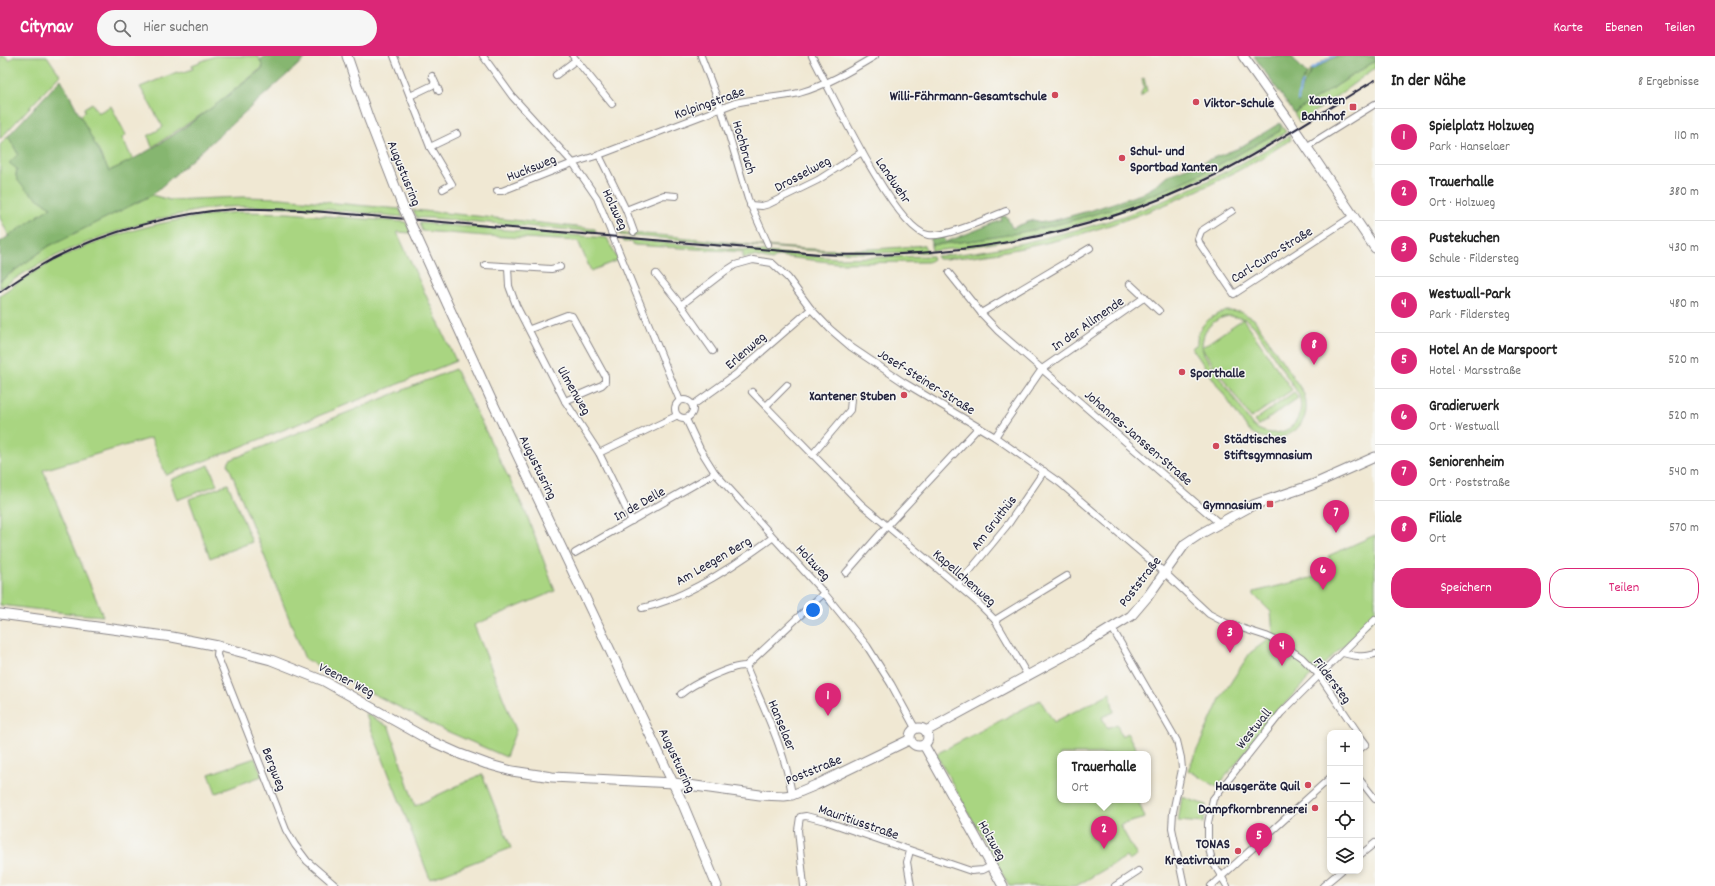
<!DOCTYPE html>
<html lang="de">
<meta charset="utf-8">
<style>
:root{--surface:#fff;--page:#f6f6f6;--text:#222;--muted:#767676;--line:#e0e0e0;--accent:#db2777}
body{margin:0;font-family:Dekko,sans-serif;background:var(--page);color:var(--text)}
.controls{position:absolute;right:12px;bottom:12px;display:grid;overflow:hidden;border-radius:8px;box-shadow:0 2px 6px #0003}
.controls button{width:36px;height:36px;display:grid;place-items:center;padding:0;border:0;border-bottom:1px solid var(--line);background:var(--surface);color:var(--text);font:20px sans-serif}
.you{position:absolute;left:813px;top:554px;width:14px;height:14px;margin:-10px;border:3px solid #fff;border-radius:50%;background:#1a73e8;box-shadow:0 0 0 6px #1a73e833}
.badge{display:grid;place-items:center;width:26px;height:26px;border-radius:50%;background:var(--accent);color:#fff;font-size:13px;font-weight:700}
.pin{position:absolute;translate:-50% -33px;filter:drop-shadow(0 1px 2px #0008)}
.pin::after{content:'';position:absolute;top:21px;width:14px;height:12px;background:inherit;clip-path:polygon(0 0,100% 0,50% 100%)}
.popup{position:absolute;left:1057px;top:695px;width:94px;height:52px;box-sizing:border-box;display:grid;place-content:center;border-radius:8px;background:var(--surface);filter:drop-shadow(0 1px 3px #0005);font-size:13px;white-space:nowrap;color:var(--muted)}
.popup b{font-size:15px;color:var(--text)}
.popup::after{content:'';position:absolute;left:50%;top:100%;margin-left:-8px;border:8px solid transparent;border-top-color:var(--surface)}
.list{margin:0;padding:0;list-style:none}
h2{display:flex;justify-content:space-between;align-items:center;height:52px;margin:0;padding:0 16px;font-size:17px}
h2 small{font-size:13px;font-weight:400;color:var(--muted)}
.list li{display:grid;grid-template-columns:26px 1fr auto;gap:12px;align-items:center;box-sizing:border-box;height:56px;padding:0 16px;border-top:1px solid var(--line)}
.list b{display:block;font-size:15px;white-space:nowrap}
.list p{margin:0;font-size:13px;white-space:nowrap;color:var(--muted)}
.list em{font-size:13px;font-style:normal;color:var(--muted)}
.actions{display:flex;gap:8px;padding:12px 16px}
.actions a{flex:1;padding:9px 0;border:1px solid var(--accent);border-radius:16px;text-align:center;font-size:14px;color:var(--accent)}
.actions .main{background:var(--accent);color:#fff}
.icon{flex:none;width:22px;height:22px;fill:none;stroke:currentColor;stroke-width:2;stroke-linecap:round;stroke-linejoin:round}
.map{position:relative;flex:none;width:1375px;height:830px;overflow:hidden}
header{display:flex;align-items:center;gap:24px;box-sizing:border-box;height:56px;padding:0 20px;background:var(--accent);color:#fff}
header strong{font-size:19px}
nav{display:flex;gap:22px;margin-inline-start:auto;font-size:14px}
.search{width:280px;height:36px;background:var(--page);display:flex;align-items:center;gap:10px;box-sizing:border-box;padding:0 14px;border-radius:22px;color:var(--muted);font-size:15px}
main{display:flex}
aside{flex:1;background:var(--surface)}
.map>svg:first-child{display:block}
.green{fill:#a9d581;stroke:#667c5e;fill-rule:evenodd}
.forest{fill:#86b66f;stroke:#546c55}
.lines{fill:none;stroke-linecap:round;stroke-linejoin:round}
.stream{stroke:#85b5f0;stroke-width:2}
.street-casing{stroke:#898587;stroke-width:8}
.secondary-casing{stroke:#898587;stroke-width:11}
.street{stroke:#fff;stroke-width:6}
.secondary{stroke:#fff;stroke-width:9}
.rail{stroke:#22223b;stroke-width:2}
.secondary-bridge-casing{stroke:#898587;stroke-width:11;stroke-linecap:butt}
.secondary-bridge{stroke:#fff;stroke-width:9}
.poi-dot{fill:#d1495b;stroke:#f6f6f2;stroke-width:1.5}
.labels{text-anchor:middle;stroke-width:3;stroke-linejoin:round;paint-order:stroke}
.poi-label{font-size:14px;font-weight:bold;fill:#22223b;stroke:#f6f6f2;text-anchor:end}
.street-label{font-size:14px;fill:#22223b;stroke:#f6f6f2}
</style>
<header>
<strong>Citynav</strong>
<div class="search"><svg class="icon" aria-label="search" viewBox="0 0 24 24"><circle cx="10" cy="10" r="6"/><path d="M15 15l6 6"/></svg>Hier suchen</div>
<nav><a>Karte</a><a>Ebenen</a><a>Teilen</a></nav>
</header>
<main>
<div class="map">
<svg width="1375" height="830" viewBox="0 0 1375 830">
<rect width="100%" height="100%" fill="#f6f6f2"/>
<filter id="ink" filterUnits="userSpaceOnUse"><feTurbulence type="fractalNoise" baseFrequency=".025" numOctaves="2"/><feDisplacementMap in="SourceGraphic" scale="8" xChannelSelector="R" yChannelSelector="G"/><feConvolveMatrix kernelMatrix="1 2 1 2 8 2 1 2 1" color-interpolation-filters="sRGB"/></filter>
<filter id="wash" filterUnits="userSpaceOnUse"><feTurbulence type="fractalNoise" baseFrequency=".012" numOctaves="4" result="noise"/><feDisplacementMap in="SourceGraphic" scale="16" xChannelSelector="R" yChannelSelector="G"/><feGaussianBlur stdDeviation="0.9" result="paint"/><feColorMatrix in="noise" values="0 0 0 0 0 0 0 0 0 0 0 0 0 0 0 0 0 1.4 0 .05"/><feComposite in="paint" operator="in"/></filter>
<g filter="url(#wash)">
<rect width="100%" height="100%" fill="#f0e8d3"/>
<g class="green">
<polygon points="0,0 5,0 9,4 15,0 47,0 60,19 0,83"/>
<polygon points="215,0 258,0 263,11 213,51 152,91 148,80 163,71 140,31 177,16 178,17 183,15 184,16 193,13 192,9"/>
<path d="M 1332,0 L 1337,0 L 1312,14 L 1298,47 C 1297,21 1313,11 1332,0 Z"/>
<polygon points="1375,5 1375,12 1300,67 1294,57"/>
<polygon points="1144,22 1147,35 1141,41 1141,37 1144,31 1142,23"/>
<polygon points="92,47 98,57 111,50 126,79 122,82 133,104 109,115 80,60 85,56 84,52"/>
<path d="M 1281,69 L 1286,76 C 1177,144 1060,183 932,195 L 931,189 C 1005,183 1079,166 1149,140 C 1195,123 1238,99 1280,75 Z"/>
<polygon points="8,80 18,98 16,120 19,126 37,142 51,151 9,180 0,162 0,89"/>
<path d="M 1289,80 L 1291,84 C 1280,89 1271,97 1260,103 C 1243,112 1226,121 1209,129 C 1126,169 1037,195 945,203 L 938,203 L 936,200 C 972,198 1008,191 1043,182 C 1064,177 1085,172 1105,166 C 1170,146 1231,115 1289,80 Z"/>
<path d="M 152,139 L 170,144 L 243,141 L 281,142 L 400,153 L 403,161 C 344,155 285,148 225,151 C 204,152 183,158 163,162 C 105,177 49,198 0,233 L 0,225 L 49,190 Z"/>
<polygon points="413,154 476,160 595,173 596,176 430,162 417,162"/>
<path d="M 240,156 L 288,157 L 406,166 L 411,177 L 397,176 L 456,305 L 223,398 L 166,419 L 151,382 L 43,414 L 103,560 L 75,558 L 0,549 L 0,239 C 19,226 37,213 57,203 C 114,175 177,161 240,156 Z"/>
<polygon points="419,167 607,182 618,204 591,215 578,185 486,180 422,175"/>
<path d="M 620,177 C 668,178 717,186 765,190 C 817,195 871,195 923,189 L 929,196 L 863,197 L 803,194 L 620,179 Z"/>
<polygon points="622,183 836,202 932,200 933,203 928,206 837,207 778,200 772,204 754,200 743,202 743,196 634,189 632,186 623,186"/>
<path d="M 1227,255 L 1241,256 L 1254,263 L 1303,336 C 1318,372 1276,396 1248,374 L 1192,292 L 1197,288 C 1196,270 1211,259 1227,255 ZM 1230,260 L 1245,263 L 1254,270 L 1299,339 C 1308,369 1278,388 1253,370 L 1204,298 L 1202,292 L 1251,362 L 1292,334 L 1243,263 L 1202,291 C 1202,274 1213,262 1230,260 Z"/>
<polygon points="455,313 526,457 555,535 474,569 516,674 506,701 442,673 305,603 228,408 230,404"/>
<polygon points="1294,336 1298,342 1258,370 1254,365"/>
<polygon points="209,409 217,429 177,444 170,424"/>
<polygon points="228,428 252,486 210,502 189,443"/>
<polygon points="1375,479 1375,561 1308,623 1278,655 1217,731 1188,714 1220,643 1250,597 1266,585 1273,577 1271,556 1254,539 1254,536 1323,519 1335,510 1328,500"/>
<polygon points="1110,637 1114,656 1102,661 1107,672 1117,668 1121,680 1127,677 1139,698 1060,698 1060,744 1138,744 1145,762 1120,769 1137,800 1129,805 1126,801 1076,830 1009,830 936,698 1040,644 1054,666"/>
<polygon points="365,657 389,671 415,750 482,718 511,792 430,823"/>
<polygon points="255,702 262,720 216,737 209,718"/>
<polygon points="1182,741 1206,749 1204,767 1178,765"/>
</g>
<g class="forest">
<path d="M 265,0 L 308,0 L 152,139 L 49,190 L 0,225 L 0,186 L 51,151 C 43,147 16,129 16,119 C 16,117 17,115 17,113 L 9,107 L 18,98 L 8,80 L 61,23 L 109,115 C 165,90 216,49 263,12 L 260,4 Z"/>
<polygon points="1254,0 1291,0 1307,18 1299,31 1298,47 1301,32 1312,14 1337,0 1375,0 1375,5 1294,57"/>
<path d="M 1280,67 L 1281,69 L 1280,75 C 1238,99 1195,123 1149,140 C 1080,166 1005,183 931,189 L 931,182 L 944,181 L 946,186 L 1002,164 L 1000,159 L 1007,161 L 1012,172 L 1033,164 L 1042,166 L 1052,165 L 1092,154 L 1141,138 L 1155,130 L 1166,120 L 1239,92 Z"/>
</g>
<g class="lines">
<g class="stream">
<polyline points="1312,13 1334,0"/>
<polyline points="1298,45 1300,31 1303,27"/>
</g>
</g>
</g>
<g filter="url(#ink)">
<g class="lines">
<defs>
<g id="street">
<polyline points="394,0 430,91 452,128 443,133"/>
<polyline points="483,0 512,40 573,107 597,142 680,345"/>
<polyline points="573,0 612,48"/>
<polyline points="701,0 721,52 748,143 768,188"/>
<path d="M 812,0 C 830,33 894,173 928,179 C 946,182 988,162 1006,155"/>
<polyline points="556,19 576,4"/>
<polyline points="432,20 439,35"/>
<polyline points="410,40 435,28"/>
<polyline points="430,91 457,78"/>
<polyline points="1306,91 1375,48"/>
<polyline points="599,99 626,154 634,176"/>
<path d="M 497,135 L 502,135 L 573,107 L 599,99 L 735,47 C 756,42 778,42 799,37 C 825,30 852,14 875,0"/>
<polyline points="750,149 762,150 769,148 818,124 862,96"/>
<polyline points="626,154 664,139 676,140"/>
<polyline points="1232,155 1201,175 1198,183 1200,188 1234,238 1353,160"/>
<polyline points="485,209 551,213 560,211"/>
<polyline points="508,211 509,230 516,249 565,345 599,397 632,465"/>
<polyline points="949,217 981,257 998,275 1219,467"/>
<polyline points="656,218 681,249 713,295"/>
<polyline points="1130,228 1159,255"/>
<polyline points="681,249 724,216 735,209 753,204 772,207 788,222 811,253 830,273 851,291 903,326 995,381 1060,427 1164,516 1209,558 1226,567 1266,580 1279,586 1302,602 1319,619 1358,677"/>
<polyline points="981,257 1090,192"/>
<polyline points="530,273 567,259 572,260 605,320 605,326 602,329 565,345"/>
<polyline points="752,336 861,448 976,545 995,564 1028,620"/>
<circle cx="684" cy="353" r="9"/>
<polyline points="693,349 735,319 811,253"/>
<polyline points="766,350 787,329"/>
<polyline points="686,363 700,393 715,417 824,537 867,590 891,628 915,672"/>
<polyline points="995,381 1042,313 1145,241"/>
<polyline points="599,397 676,360"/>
<polyline points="812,399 850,354 851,343"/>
<polyline points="575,497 715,417"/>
<polyline points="846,517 887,470 979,371"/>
<polyline points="958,529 1009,467 1044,415"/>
<path d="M 642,552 C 685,543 737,508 772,482"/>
<polyline points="995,564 1067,520"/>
<polyline points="1112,572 1177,685 1181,702 1182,713 1173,756 1172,772 1184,830"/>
<polyline points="218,590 217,599 286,774 295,789 307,805 336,830"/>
<path d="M 1343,597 C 1354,600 1363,602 1375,598"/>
<path d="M 746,610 C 763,652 785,693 792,739"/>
<path d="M 681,638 C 693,628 731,609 746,610 L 824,537"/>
<polyline points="1360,680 1366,688 1360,693"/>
<polyline points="1360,724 1375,743"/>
<polyline points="910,795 907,806 911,830"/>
<polyline points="1360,799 1375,787"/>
<polyline points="804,830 798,774 800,761 806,760 825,765 971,815 983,814 991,810"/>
<polyline points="1115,830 1138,815"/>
<polyline points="1211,830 1330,722"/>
<polyline points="1227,830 1212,805 1208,788 1208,767 1213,743 1281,657 1375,564"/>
<polyline points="1323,830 1341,815"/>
</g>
<g id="secondary">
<polyline points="347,0 368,61 403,151"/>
<polyline points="1243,0 1287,62 1375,192"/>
<polyline points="414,175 490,341 682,746 717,830"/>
<polyline points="0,558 172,581 218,590 271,604 324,625 431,685 460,698 487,708 512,715 552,721 674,727 760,739 784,740 792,739 816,729 909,684"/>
<circle cx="919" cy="681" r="9"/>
<polyline points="926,675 1084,589 1131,560 1148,540 1185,488 1200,478 1253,449 1312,429 1375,401"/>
<polyline points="924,689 1003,830"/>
</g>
</defs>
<use href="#street" class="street-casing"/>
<use href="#secondary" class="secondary-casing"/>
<use href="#street" class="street"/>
<use href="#secondary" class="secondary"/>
<path class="rail" d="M 0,236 C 17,224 34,213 52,203 C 104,176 177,156 236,153 C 258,152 279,154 301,154 L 819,198 C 960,204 1093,179 1219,117 C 1273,90 1323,55 1375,24"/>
<defs>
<polyline id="secondary-bridge" points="403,151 414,175"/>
</defs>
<use href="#secondary-bridge" class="secondary-bridge-casing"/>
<use href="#secondary-bridge" class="secondary-bridge"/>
</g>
</g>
<g class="poi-dot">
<circle cx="1055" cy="39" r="4"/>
<circle cx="1196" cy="46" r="4"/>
<rect x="1349" y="47" width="8" height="8" rx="2"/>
<circle cx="1122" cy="102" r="4"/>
<circle cx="1182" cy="316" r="4"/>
<circle cx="904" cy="339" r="4"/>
<circle cx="1216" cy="390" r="4"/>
<rect x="1266" y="444" width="8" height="8" rx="2"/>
<circle cx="1308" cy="729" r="4"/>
<circle cx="1315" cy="752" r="4"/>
<circle cx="1238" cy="795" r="4"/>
</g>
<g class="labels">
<g class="poi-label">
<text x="1047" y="44">Willi-Fährmann-Gesamtschule</text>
<text x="1345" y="48">Xanten<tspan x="1345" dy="16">Bahnhof</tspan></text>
<text x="1204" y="51" text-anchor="start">Viktor-Schule</text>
<text x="1130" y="99" text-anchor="start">Schul- und<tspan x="1130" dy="16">Sportbad Xanten</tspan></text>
<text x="1190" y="321" text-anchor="start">Sporthalle</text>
<text x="896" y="344">Xantener Stuben</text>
<text x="1224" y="387" text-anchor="start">Städtisches<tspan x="1224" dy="16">Stiftsgymnasium</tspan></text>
<text x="1262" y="453">Gymnasium</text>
<text x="1300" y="734">Hausgeräte Quil</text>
<text x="1307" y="757">Dampfkornbrennerei</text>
<text x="1230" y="792">TONAS<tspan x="1230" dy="16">Kreativraum</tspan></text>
</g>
<g class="street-label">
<text transform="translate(709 46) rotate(-19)" y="5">Kolpingstraße</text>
<text transform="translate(745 91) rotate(74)" y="5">Hochbruch</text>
<text transform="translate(531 111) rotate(-22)" y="5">Hucksweg</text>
<text transform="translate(405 117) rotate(68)" y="5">Augustusring</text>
<text transform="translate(802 117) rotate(-28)" y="5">Drosselweg</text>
<text transform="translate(894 124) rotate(56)" y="5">Landwehr</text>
<text transform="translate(616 153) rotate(65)" y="5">Holzweg</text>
<text transform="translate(1271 198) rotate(-32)" y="5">Carl-Cuno-Straße</text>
<text transform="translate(1087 267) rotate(-35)" y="5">In der Allmende</text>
<text transform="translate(745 294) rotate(-41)" y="5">Erlenweg</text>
<text transform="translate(927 325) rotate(32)" y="5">Josef-Steiner-Straße</text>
<text transform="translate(575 334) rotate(60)" y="5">Ulmenweg</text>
<text transform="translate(1139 381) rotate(41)" y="5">Johannes-Janssen-Straße</text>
<text transform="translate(539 411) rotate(64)" y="5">Augustusring</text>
<text transform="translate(639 447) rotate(-29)" y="5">In de Delle</text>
<text transform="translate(993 466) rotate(-52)" y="5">Am Gruithüs</text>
<text transform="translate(713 504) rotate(-30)" y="5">Am Leegen Berg</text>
<text transform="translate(814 506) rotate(47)" y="5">Holzweg</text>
<text transform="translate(965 521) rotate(41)" y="5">Kapellchenweg</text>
<text transform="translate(1139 525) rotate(-52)" y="5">Poststraße</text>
<text transform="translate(347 623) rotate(27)" y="5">Veener Weg</text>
<text transform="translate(1333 624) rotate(53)" y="5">Fildersteg</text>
<text transform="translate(783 669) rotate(68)" y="5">Hanselaer</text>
<text transform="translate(1253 672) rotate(-51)" y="5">Westwall</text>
<text transform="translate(678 704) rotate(65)" y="5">Augustusring</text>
<text transform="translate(275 713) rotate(69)" y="5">Bergweg</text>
<text transform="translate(813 713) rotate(-22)" y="5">Poststraße</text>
<text transform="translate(859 765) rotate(19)" y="5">Mauritiusstraße</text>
<text transform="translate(993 784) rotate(61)" y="5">Holzweg</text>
</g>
</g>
</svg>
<div class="controls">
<button>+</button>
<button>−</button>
<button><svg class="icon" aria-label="locate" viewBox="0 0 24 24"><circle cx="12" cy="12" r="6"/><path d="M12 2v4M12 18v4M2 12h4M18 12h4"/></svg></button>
<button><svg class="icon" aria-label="layers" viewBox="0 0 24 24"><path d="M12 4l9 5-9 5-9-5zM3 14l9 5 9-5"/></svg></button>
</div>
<div class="you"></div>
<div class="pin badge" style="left:828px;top:660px">1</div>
<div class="pin badge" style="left:1104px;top:793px">2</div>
<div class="popup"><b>Trauerhalle</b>Ort</div>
<div class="pin badge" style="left:1230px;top:597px">3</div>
<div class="pin badge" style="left:1282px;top:610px">4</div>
<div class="pin badge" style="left:1259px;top:800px">5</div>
<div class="pin badge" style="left:1323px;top:534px">6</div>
<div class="pin badge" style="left:1336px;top:477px">7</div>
<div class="pin badge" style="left:1314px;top:309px">8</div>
</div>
<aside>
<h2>In der Nähe<small>8 Ergebnisse</small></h2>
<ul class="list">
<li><span class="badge">1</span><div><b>Spielplatz Holzweg</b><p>Park · Hanselaer</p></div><em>110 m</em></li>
<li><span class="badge">2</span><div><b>Trauerhalle</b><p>Ort · Holzweg</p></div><em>380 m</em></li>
<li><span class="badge">3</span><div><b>Pustekuchen</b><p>Schule · Fildersteg</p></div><em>430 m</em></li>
<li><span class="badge">4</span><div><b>Westwall-Park</b><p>Park · Fildersteg</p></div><em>480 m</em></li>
<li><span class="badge">5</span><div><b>Hotel An de Marspoort</b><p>Hotel · Marsstraße</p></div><em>520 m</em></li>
<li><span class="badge">6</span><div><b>Gradierwerk</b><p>Ort · Westwall</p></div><em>520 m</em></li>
<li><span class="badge">7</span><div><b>Seniorenheim</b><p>Ort · Poststraße</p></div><em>540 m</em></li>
<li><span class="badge">8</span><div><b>Filiale</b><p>Ort</p></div><em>570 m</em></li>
</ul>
<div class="actions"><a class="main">Speichern</a><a>Teilen</a></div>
</aside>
</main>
